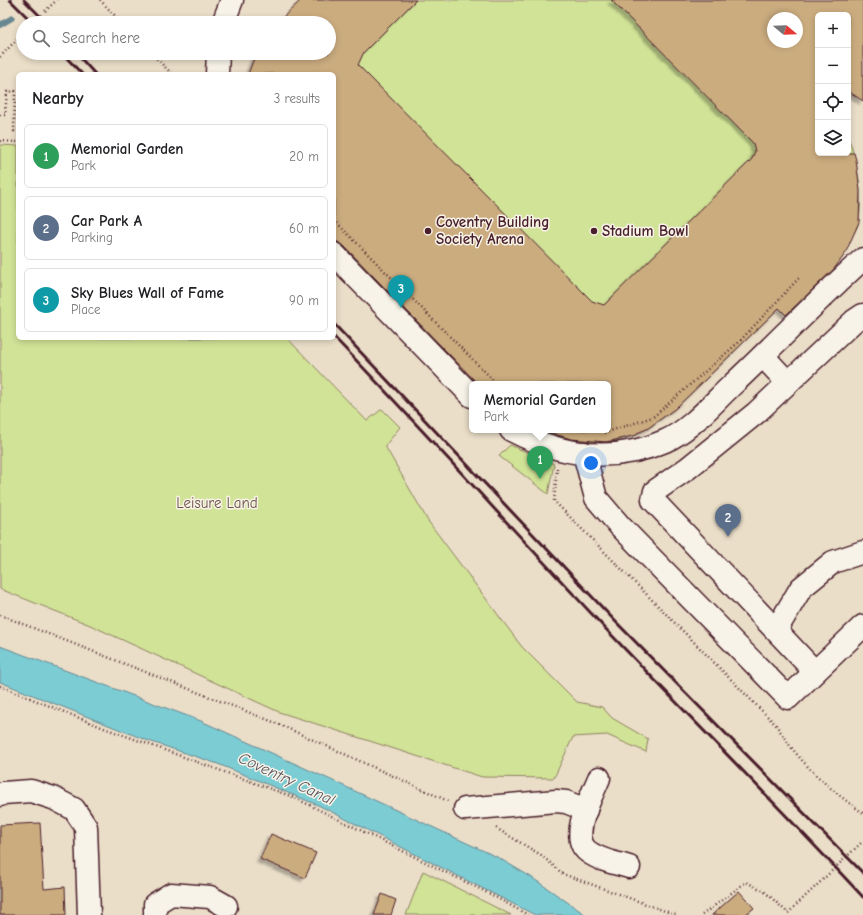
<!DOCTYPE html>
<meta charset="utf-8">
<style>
:root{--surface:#fff;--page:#f2f2f2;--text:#202124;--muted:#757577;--line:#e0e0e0;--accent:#4a1f2b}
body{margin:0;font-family:"Comic Neue",sans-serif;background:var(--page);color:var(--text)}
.controls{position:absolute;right:12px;top:12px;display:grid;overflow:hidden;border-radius:6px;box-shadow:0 2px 6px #0003}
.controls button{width:36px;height:36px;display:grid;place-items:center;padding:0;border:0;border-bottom:1px solid var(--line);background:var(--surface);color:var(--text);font:20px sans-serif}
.compass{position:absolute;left:767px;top:12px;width:36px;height:36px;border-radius:50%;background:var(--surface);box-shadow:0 2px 6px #0003;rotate:109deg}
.you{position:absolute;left:591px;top:463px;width:14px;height:14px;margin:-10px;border:3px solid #fff;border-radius:50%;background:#1a73e8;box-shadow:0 0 0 6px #1a73e833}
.badge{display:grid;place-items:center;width:26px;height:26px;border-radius:50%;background:var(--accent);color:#fff;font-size:13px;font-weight:700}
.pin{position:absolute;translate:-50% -33px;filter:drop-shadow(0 1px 2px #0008)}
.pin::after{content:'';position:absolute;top:21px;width:14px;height:12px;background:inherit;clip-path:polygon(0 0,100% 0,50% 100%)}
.popup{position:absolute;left:469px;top:381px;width:142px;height:52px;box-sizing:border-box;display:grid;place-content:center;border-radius:6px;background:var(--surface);filter:drop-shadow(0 1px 3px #0005);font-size:13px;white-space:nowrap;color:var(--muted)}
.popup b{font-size:15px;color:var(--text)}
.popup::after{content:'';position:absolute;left:50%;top:100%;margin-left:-8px;border:8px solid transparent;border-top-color:var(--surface)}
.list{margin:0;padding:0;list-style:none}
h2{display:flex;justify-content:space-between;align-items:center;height:52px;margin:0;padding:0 16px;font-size:17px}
h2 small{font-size:13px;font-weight:400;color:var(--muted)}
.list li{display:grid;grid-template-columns:26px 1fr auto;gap:12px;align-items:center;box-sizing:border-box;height:64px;margin:0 8px 8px;padding:0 8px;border:1px solid var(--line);border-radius:6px}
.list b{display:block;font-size:15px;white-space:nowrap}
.list p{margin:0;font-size:13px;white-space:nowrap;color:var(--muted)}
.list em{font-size:13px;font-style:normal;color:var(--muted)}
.icon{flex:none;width:22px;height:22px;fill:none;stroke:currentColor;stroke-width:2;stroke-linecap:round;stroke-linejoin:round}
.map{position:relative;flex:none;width:863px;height:915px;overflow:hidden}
.search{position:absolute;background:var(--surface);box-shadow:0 2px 6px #0003;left:16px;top:16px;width:320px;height:44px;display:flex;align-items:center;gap:10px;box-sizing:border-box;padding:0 14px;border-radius:22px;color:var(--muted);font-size:15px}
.panel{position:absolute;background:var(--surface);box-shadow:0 2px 6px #0003;left:16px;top:72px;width:320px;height:268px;border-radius:6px}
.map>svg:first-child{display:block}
.green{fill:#d1e397;stroke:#8e8161}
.water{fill:#7bccd4;stroke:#678790}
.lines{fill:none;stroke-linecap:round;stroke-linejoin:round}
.stream{stroke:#678790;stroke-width:5.5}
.building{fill:#cbac7f;stroke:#4a1f2b;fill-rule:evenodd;filter:url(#shadow)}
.minor-casing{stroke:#4a1f2b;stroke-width:25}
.path{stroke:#4a1f2b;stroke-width:2.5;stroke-dasharray:1 3;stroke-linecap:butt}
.minor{stroke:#f7f3e8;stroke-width:22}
.rail{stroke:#4a1f2b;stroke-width:3}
.path-bridge{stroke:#4a1f2b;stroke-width:2.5;stroke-dasharray:1 3;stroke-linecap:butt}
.poi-dot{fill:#4a1f2b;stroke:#f7f3e8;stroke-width:1.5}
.labels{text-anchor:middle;stroke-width:3;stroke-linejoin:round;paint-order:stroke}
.poi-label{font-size:15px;font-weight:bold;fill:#4a1f2b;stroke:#f7f3e8;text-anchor:start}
.park-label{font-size:15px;fill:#6c5046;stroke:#f7f3e8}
.water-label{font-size:16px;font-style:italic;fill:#59535e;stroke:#f7f3e8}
</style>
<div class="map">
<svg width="863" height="915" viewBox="0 0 863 915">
<defs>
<filter id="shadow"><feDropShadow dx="-3.5" dy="3.5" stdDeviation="1" flood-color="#0004"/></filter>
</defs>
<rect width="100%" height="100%" fill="#eadec8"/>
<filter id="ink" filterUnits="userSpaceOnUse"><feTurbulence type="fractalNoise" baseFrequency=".025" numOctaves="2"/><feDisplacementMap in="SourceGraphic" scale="8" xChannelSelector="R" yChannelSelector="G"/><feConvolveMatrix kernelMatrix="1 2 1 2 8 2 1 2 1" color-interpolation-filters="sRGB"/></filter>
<g filter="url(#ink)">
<g class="green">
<path d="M 301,0 L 721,0 L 818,153 L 848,153 L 848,137 C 858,163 863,193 859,221 C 858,227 854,233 851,238 C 837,270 814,293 790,318 L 798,280 L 779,308 L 676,408 L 647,429 L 619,440 L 592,447 L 523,430 L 608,430 L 608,384 L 476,384 L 334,240 L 334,74 L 248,74 L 329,53 L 329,23 L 279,23 Z"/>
<polygon points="0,145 18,146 18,338 287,338 367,421 382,409 400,427 385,446 428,521 522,647 577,702 602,707 612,718 648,739 646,752 607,735 573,737 554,778 482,777 279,712 90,625 0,589"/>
<polygon points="510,445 554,464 548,494 499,456"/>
<polygon points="423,871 511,915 406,915"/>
</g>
<polygon class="water" points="0,646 201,721 331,780 497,857 531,877 586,915 535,915 320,806 218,764 146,740 0,682"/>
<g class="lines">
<polyline class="stream" points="0,25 12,18"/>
</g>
<g class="building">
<path d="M 301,0 L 416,0 L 364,52 L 358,65 L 592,301 L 604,305 L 752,159 L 755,151 L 753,143 L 611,0 L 863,0 L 863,101 L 848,91 L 848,15 L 818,15 L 818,153 L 854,153 L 856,160 L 860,191 L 859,222 L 845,254 L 834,269 L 786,315 L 779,308 L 676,408 L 647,429 L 637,433 L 637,435 L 606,442 L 571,439 L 542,430 L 608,430 L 608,384 L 478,384 L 343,245 L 334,240 L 334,74 L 248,74 L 256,53 L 329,53 L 329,23 L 277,23 ZM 773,18 L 797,18 L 797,42 L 773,42 Z"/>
<polygon points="40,823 44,889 65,887 66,915 0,915 0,825"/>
<polygon points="271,834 316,853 305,878 260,859"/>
<polygon points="739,891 754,908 745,915 712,915"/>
<polygon points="382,894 396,900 391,915 374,915"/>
</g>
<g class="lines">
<defs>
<g id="minor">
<polyline points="223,23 232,0"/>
<polyline points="217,74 218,53"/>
<polyline points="334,254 472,396"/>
<polyline points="763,356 788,383"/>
<path d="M 511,430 C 561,456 613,464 665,441 C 690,430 710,406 730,387 C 775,345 817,300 863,259"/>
<polyline points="584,453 596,498 620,526 788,698 863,626"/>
<polyline points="776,630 801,588 833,562 863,552"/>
<polyline points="815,672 653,500 655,491 688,468 756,413 854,321 863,315"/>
<path d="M 599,778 C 592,796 570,834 586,850 C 597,860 616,863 629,867"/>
<polyline points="0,795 3,793 31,791 53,798 74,809 86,827 89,915"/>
<polyline points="465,809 556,801 566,802 586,810"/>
<polyline points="155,915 155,904 171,894 210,897 226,906"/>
</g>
</defs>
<use href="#minor" class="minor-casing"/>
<g class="path">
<polyline points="100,0 122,23"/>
<polyline points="45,11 57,0"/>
<polyline points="151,53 172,74"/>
<polyline points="0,57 23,33"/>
<polyline points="0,115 5,115 7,92 15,91 14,131 18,132"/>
<polyline points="0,141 18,142"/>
<polyline points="334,220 497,384"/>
<polyline points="604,433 653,417 739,342 799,278"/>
<path d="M 557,468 L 554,501 L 777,726 C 798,762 829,789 863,813"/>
<polyline points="0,615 276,723 448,801"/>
<polyline points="0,686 104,728 293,797 490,894 528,915"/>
<polyline points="496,828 541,855 563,874 676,915"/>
<polyline points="702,915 746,882 764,891 788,913"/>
</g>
<use href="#minor" class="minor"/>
<g class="rail">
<polyline points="10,0 33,23"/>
<polyline points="24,0 47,23"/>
<polyline points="62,53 82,74"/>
<polyline points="76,53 95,74"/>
<polyline points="334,324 616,622 863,873"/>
<path d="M 334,337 C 425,432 513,530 603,626 C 689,717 778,805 863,897"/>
</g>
<polyline class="path-bridge" points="788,913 863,841"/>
</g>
</g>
<g class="poi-dot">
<circle cx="428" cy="231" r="4"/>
<circle cx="594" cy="231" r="4"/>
</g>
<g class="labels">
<g class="poi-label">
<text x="436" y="227">Coventry Building<tspan x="436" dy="17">Society Arena</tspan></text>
<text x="602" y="236">Stadium Bowl</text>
</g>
<g class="park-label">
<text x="217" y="508">Leisure Land</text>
</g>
<g class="water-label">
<text transform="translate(287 778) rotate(25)" y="6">Coventry Canal</text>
</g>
</g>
</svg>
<div class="controls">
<button>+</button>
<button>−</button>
<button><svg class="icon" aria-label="locate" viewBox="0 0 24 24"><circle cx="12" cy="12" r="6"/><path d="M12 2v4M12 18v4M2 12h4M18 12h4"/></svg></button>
<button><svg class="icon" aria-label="layers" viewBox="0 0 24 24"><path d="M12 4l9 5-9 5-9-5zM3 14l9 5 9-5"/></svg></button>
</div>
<svg class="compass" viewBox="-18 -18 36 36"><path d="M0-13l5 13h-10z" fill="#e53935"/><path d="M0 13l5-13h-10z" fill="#757577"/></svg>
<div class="you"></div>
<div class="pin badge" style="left:540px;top:479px;background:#2e9e5b">1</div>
<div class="popup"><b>Memorial Garden</b>Park</div>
<div class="pin badge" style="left:728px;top:537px;background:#5c6f8a">2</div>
<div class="pin badge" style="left:401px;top:308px;background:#0f9aa8">3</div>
<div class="search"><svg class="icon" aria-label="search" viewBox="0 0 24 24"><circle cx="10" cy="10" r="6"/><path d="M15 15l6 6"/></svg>Search here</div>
<section class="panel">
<h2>Nearby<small>3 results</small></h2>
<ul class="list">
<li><span class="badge" style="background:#2e9e5b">1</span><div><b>Memorial Garden</b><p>Park</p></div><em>20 m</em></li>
<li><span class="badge" style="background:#5c6f8a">2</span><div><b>Car Park A</b><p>Parking</p></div><em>60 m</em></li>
<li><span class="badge" style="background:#0f9aa8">3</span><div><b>Sky Blues Wall of Fame</b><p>Place</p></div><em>90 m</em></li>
</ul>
</section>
</div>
